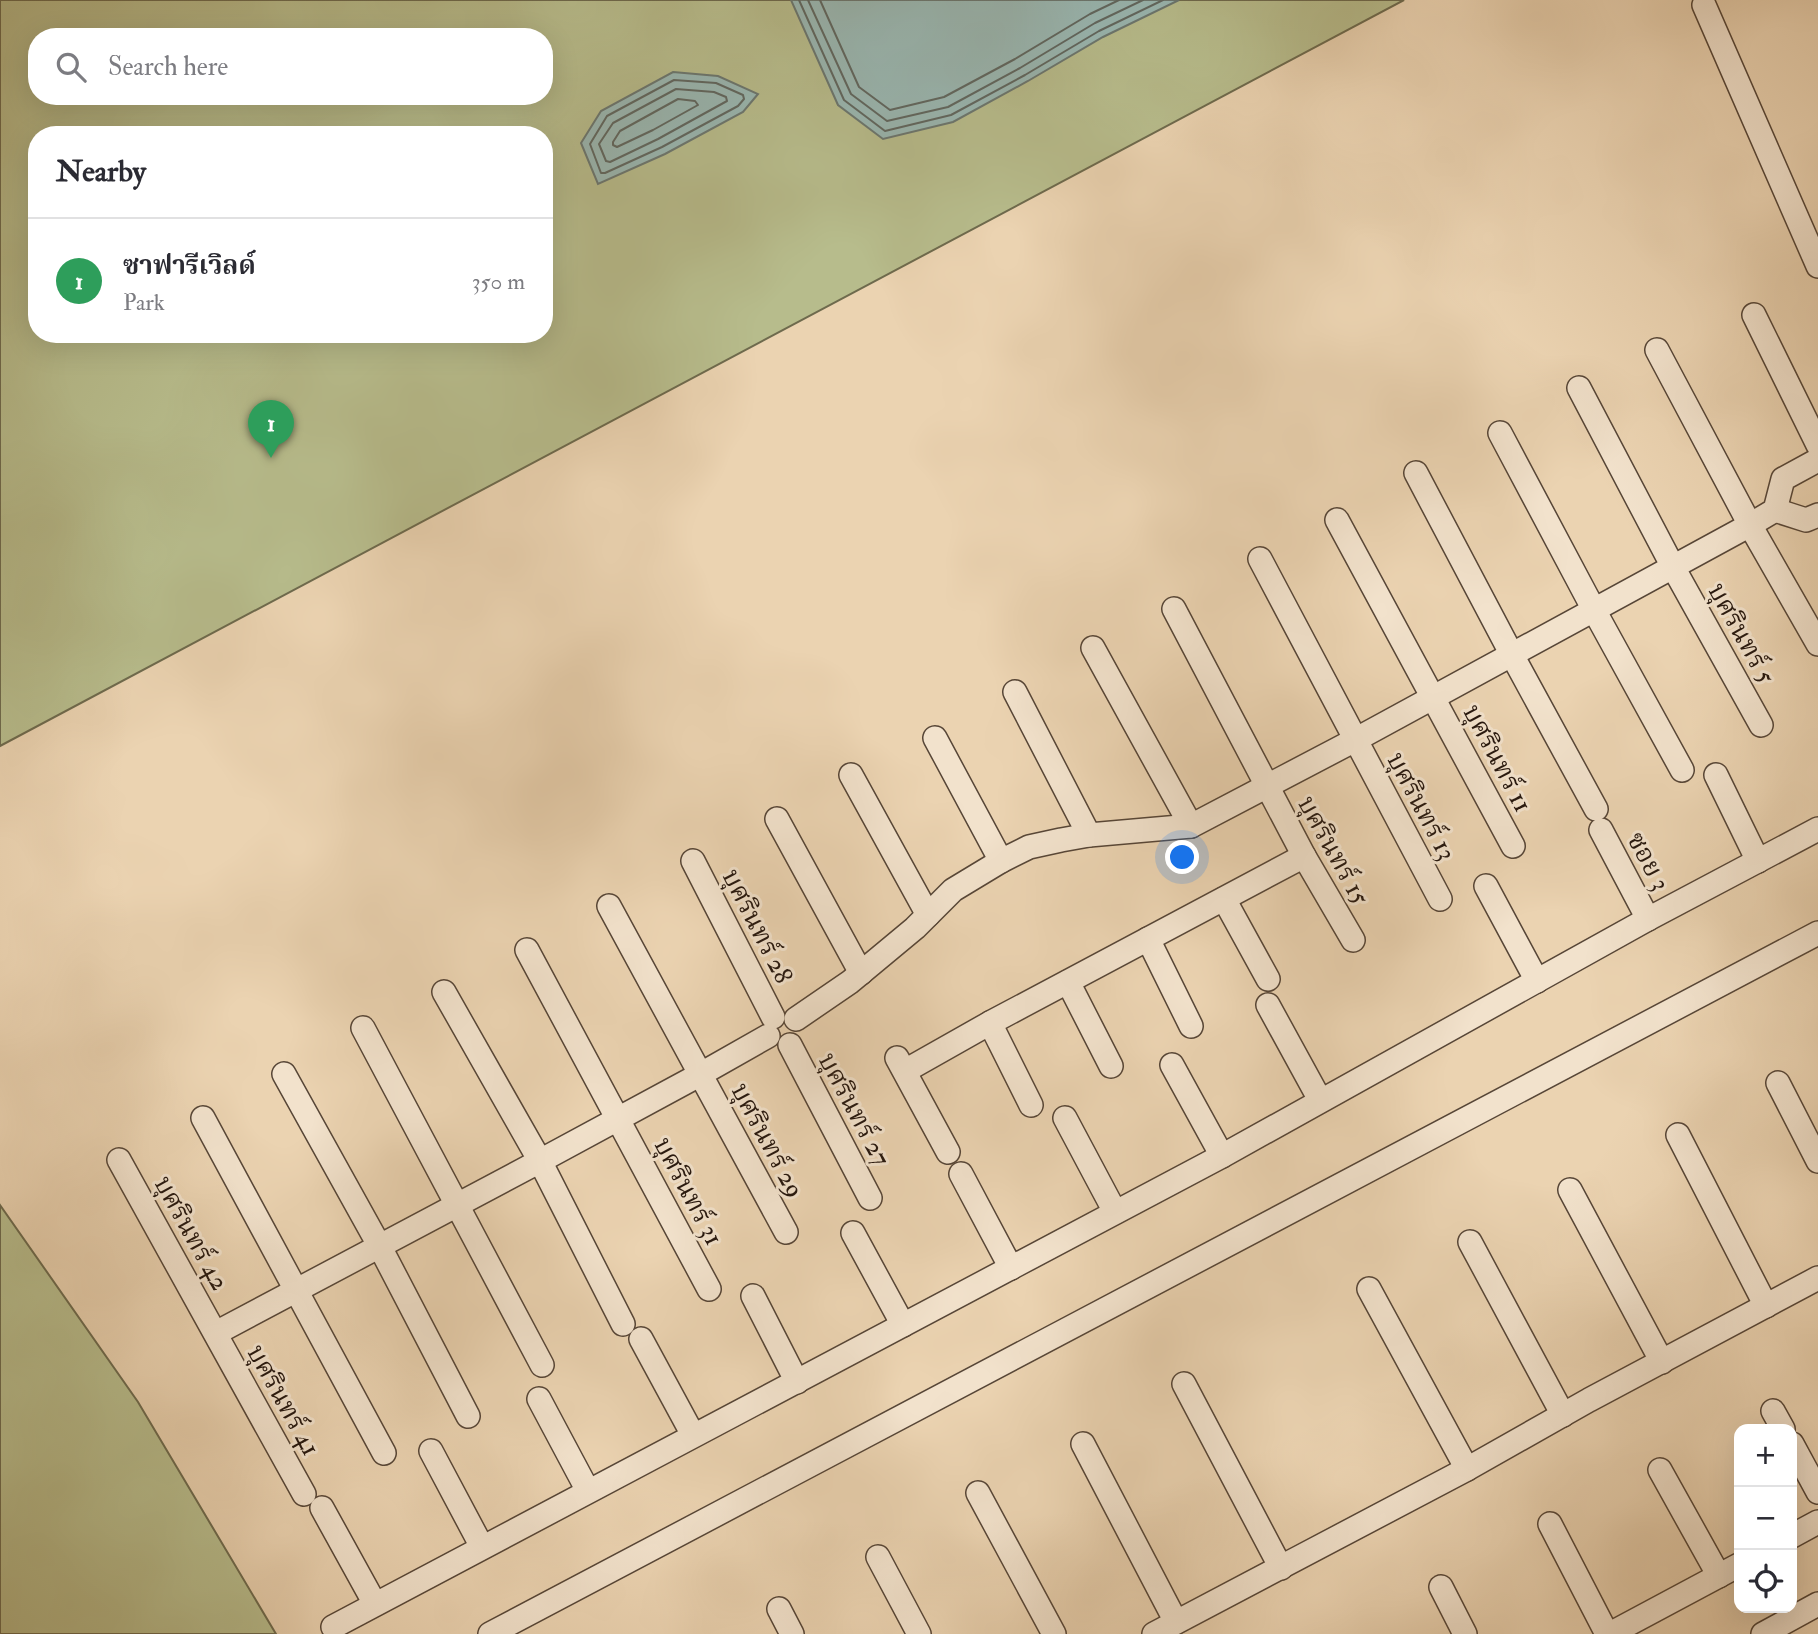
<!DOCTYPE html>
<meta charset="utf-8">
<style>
:root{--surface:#fff;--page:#f2f2f3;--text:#2b2b33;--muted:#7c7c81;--line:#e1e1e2;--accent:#7c3aed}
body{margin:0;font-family:"IM FELL Double Pica","Noto Serif Thai",serif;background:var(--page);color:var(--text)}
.controls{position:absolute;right:21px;bottom:21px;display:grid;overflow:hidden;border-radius:14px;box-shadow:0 7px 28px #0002}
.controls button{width:63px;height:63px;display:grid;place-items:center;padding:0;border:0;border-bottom:2px solid var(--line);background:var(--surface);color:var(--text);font:35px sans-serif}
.you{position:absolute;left:1183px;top:858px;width:24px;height:24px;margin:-18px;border:5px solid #fff;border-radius:50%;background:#1a73e8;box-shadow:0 0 0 10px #1a73e833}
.badge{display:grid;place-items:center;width:46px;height:46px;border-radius:50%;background:var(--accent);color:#fff;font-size:23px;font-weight:700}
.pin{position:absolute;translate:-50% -58px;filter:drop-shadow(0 2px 4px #0008)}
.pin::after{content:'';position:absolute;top:37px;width:24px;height:21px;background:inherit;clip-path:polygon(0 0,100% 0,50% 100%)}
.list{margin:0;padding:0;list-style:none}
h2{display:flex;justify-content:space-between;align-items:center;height:91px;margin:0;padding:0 28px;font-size:30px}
h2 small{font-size:23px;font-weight:400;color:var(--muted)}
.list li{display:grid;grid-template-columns:46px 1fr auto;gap:21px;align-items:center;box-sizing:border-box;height:126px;padding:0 28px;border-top:2px solid var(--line)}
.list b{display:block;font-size:26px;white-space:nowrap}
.list p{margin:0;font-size:23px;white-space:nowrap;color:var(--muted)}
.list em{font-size:23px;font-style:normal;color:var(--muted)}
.icon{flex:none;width:38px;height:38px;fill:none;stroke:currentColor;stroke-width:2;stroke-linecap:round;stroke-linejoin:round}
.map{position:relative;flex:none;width:1818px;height:1634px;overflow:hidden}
.search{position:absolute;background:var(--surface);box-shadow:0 7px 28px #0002;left:28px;top:28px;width:525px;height:77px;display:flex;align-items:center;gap:18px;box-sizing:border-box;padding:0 24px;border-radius:28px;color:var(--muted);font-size:26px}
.panel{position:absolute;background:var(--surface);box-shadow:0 7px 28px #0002;left:28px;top:126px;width:525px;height:217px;border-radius:28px}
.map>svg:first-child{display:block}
.green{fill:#b7bc8c;stroke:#6e6a4d;stroke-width:2;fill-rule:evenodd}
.water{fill:#99b7b2;stroke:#6b7770;stroke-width:2}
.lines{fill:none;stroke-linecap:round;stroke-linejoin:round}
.shore{stroke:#606760;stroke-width:2}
.minor-casing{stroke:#574637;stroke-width:26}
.minor{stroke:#f2e2cc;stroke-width:23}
.labels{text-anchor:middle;stroke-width:6;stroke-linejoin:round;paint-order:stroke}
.street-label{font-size:26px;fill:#26170e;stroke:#f2e2cc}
</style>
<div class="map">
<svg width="1818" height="1634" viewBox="0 0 1818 1634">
<rect width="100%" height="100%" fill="#ebd3b1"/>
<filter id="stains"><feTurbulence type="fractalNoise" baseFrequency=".00286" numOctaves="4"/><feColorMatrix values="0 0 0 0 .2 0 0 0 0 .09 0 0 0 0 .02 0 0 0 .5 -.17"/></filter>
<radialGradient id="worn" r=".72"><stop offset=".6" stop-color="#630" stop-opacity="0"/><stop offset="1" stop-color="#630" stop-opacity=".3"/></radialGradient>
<g class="green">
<path d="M 0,0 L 1404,0 L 0,746 ZM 37,37 L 544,37 L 544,96 L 37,96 ZM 37,135 L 544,135 L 544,334 L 37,334 Z"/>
<polygon points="0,1205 138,1402 276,1634 0,1634"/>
</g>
<g class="water">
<polygon points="791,0 1179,0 1103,37 1028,81 953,122 883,139 838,105"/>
<polygon points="673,72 718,76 758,94 743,112 665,154 598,184 581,143 601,111"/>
</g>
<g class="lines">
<g class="shore">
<polyline points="799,0 844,100 885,131 951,115 1025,75 1099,31 1163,0"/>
<polyline points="808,0 851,94 887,121 948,107 1020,68 1095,23 1143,0"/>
<polyline points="820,0 859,87 890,110 944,97 1015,59 1090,14 1119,0"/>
<polygon points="674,80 716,83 743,95 744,99 738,106 662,147 605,173 601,173 590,144 607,116"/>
<polygon points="676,89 714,92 726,97 727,101 658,139 610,162 606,161 599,144 613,123"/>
<polygon points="678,99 695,101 698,105 653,130 617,147 613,145 613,142 620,131"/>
</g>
<defs>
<g id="minor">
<polyline points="1704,5 1818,266"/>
<polyline points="1754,315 1818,445"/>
<polyline points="1657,350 1750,525 1818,644"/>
<polyline points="1579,388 1673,567 1761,725"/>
<polyline points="1500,433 1594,610 1682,770"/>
<polyline points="1416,473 1512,655 1596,809"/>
<polyline points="1775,510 1806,520 1818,515"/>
<polyline points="1337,520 1513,846"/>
<polyline points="1260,559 1440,899"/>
<polyline points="1174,609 1304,856 1353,940"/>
<polyline points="1093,648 1191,826"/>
<polyline points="1015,692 1089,835"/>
<polyline points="935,738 1001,861"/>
<polyline points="851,775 928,915"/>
<polyline points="1716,775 1758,861"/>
<polyline points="777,819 861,973"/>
<polyline points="1601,830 1648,919"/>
<polyline points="693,861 773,1017"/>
<polyline points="1486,886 1537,981"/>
<polyline points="1224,899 1268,979"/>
<polyline points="609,906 786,1232"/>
<polyline points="1148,939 1191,1026"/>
<polyline points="527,950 709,1289"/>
<polyline points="1068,982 1111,1066"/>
<polyline points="444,992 540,1161 623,1324"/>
<polyline points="1268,1005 1320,1100"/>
<polyline points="796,1019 850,982 915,928 953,890 1001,861 1029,847 1061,840 1089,835 1191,826 1355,740 1750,525 1775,510 1783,479 1818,460"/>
<polyline points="990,1023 1031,1105"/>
<polyline points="363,1028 542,1365"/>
<polyline points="790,1045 870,1198"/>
<polyline points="897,1058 948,1152"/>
<polyline points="1172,1065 1222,1156"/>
<polyline points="905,1071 990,1023 1304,856"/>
<polyline points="284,1074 380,1247 468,1416"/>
<polyline points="1778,1083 1818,1161"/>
<polyline points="203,1118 384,1453"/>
<polyline points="1065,1118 1115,1212"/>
<polyline points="1678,1135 1766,1306"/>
<polyline points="119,1160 304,1494"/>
<polyline points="961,1174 1011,1268"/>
<polyline points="1570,1190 1662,1362"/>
<polyline points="853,1233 903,1325"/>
<polyline points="1470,1242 1563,1415"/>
<polyline points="1369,1289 1467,1469"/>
<polyline points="753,1296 797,1382"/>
<polyline points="216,1333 540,1161 701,1074 768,1036"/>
<polyline points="641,1339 693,1435"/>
<polyline points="1184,1384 1281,1568"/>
<polyline points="539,1399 588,1491"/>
<polyline points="1773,1411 1783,1429"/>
<polyline points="1083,1444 1176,1622"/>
<polyline points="1792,1444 1818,1492"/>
<polyline points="431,1451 482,1547"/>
<polyline points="1660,1470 1719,1576"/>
<polyline points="978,1493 1054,1634"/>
<polyline points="322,1508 375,1604"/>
<polyline points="1550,1524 1607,1634"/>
<polyline points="1792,1536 1818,1522"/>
<polyline points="878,1557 919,1634"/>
<polyline points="1441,1587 1465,1634"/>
<polyline points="779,1609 792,1634"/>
<polyline points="333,1627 1222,1156 1648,919 1818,829"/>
<polyline points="490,1634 1818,933"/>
<polyline points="1154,1634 1467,1469 1589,1400 1818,1278"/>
<polyline points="1610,1634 1739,1565"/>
<polyline points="1763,1634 1818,1604"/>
</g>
</defs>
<use href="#minor" class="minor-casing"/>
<use href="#minor" class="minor"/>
</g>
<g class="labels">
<g class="street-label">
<text transform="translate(1742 633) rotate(61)" y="9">บุศรินทร์ 5</text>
<text transform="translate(1498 758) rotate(62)" y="9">บุศรินทร์ 11</text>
<text transform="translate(1422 806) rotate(62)" y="9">บุศรินทร์ 13</text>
<text transform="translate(1334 850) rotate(61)" y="9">บุศรินทร์ 15</text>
<text transform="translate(1649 861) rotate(62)" y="9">ซอย 3</text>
<text transform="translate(758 926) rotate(63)" y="9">บุศรินทร์ 28</text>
<text transform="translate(855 1109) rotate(62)" y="9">บุศรินทร์ 27</text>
<text transform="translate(768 1140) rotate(62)" y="9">บุศรินทร์ 29</text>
<text transform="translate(689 1191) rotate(62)" y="9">บุศรินทร์ 31</text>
<text transform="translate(192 1233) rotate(61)" y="9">บุศรินทร์ 42</text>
<text transform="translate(284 1400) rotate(61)" y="9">บุศรินทร์ 41</text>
</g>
</g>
<rect width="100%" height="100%" filter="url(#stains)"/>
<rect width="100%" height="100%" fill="url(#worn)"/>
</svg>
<div class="controls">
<button>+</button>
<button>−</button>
<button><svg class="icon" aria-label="locate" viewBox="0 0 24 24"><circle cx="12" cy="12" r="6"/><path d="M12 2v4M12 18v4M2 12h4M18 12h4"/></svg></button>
</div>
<div class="you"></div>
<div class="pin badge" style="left:271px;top:458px;background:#2e9e5b">1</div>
<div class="search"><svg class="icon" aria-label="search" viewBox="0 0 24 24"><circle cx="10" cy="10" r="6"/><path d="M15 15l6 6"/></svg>Search here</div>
<section class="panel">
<h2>Nearby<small></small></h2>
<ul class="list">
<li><span class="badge" style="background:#2e9e5b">1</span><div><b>ซาฟารีเวิลด์</b><p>Park</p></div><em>350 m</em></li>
</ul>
</section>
</div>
